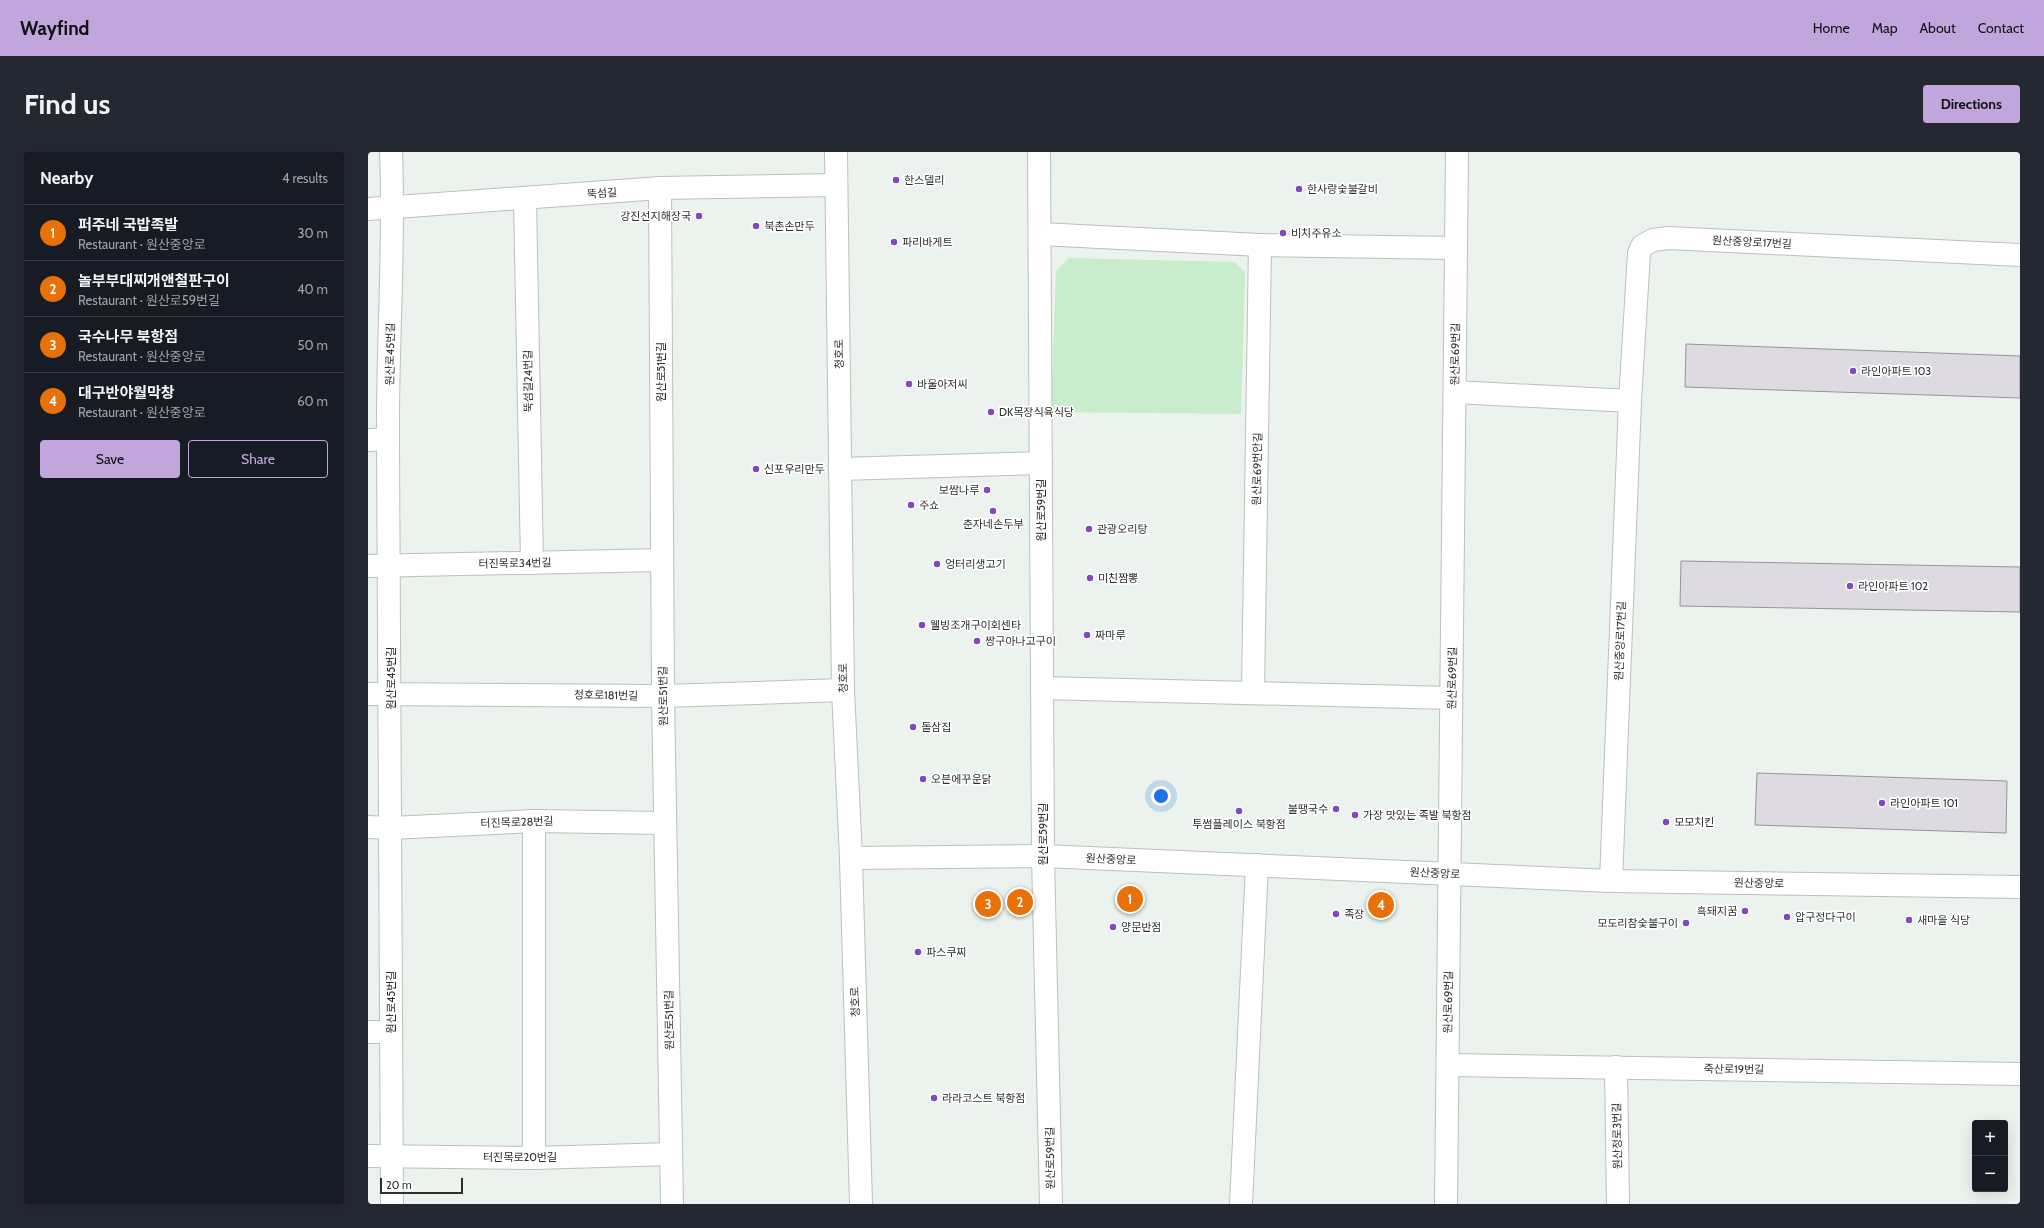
<!DOCTYPE html>
<meta charset="utf-8">
<style>
:root{--surface:#171b24;--page:#242831;--text:#f1f3f6;--muted:#9ea1a6;--line:#363941;--accent:#c0a6dd}
body{margin:0;font-family:Cabin,"Noto Sans KR",sans-serif;background:var(--page);color:var(--text)}
.controls{position:absolute;right:12px;bottom:12px;display:grid;overflow:hidden;border-radius:4px;box-shadow:0 4px 16px #0002}
.controls button{width:36px;height:36px;display:grid;place-items:center;padding:0;border:0;border-bottom:1px solid var(--line);background:var(--surface);color:var(--text);font:20px sans-serif}
.scale{position:absolute;left:12px;bottom:10px;width:83px;box-sizing:border-box;padding-left:4px;border:2px solid #2d2f2d;border-top:0;font-size:11px;line-height:14px;white-space:nowrap;color:#2d2f2d;-webkit-text-stroke:3px #fff;paint-order:stroke}
.you{position:absolute;left:793px;top:644px;width:14px;height:14px;margin:-10px;border:3px solid #fff;border-radius:50%;background:#1a73e8;box-shadow:0 0 0 6px #1a73e833}
.badge{display:grid;place-items:center;width:26px;height:26px;border-radius:50%;background:var(--accent);color:#fff;font-size:13px;font-weight:700}
.pin{position:absolute;translate:-50% -50%;border:2px solid #fff;box-shadow:0 1px 4px #0006}
.list{margin:0;padding:0;list-style:none}
h2{display:flex;justify-content:space-between;align-items:center;height:52px;margin:0;padding:0 16px;font-size:17px}
h2 small{font-size:13px;font-weight:400;color:var(--muted)}
.list li{display:grid;grid-template-columns:26px 1fr auto;gap:12px;align-items:center;box-sizing:border-box;height:56px;padding:0 16px;border-top:1px solid var(--line)}
.list b{display:block;font-size:15px;white-space:nowrap}
.list p{margin:0;font-size:13px;white-space:nowrap;color:var(--muted)}
.list em{font-size:13px;font-style:normal;color:var(--muted)}
.actions{display:flex;gap:8px;padding:12px 16px}
.actions a{flex:1;padding:9px 0;border:1px solid var(--accent);border-radius:4px;text-align:center;font-size:14px;color:var(--accent)}
.actions .main{background:var(--accent);color:#111}
.map{position:relative;flex:none;width:1652px;height:1052px;overflow:hidden;border-radius:4px}
header{display:flex;align-items:center;gap:24px;box-sizing:border-box;height:56px;padding:0 20px;background:var(--accent);color:#111}
header strong{font-size:19px}
nav{display:flex;gap:22px;margin-inline-start:auto;font-size:14px}
.intro{display:flex;align-items:center;justify-content:space-between;box-sizing:border-box;height:96px;padding:0 24px}
h1{margin:0;font-size:28px}
.button{padding:10px 18px;border-radius:4px;background:var(--accent);color:#111;font-size:14px;font-weight:700}
main{display:flex;gap:24px;padding:0 24px}
aside{flex:1;background:var(--surface);border-radius:4px;box-shadow:0 4px 16px #0002}
.map>svg:first-child{display:block}
.green{fill:#c8edcd}
.building{fill:#dddae1;stroke:#96949a}
.lines{fill:none;stroke-linecap:round;stroke-linejoin:round}
.minor-casing{stroke:#bbc1bb;stroke-width:24}
.tertiary-casing{stroke:#bbc1bb;stroke-width:24}
.minor{stroke:#fff;stroke-width:22}
.tertiary{stroke:#fff;stroke-width:22}
.poi-dot{fill:#8347be;stroke:#fff;stroke-width:1.5}
.labels{text-anchor:middle;stroke-width:3.5;stroke-linejoin:round;paint-order:stroke}
.poi-label{font-size:11px;fill:#2d2f2d;stroke:#fff;text-anchor:start}
.street-label{font-size:11px;fill:#2d2f2d;stroke:#fff}
</style>
<header>
<strong>Wayfind</strong>
<nav><a>Home</a><a>Map</a><a>About</a><a>Contact</a></nav>
</header>
<div class="intro"><h1>Find us</h1><a class="button">Directions</a></div>
<main>
<aside>
<h2>Nearby<small>4 results</small></h2>
<ul class="list">
<li><span class="badge" style="background:#e8710a">1</span><div><b>퍼주네 국밥족발</b><p>Restaurant · 원산중앙로</p></div><em>30 m</em></li>
<li><span class="badge" style="background:#e8710a">2</span><div><b>놀부부대찌개앤철판구이</b><p>Restaurant · 원산로59번길</p></div><em>40 m</em></li>
<li><span class="badge" style="background:#e8710a">3</span><div><b>국수나무 북항점</b><p>Restaurant · 원산중앙로</p></div><em>50 m</em></li>
<li><span class="badge" style="background:#e8710a">4</span><div><b>대구반야월막창</b><p>Restaurant · 원산중앙로</p></div><em>60 m</em></li>
</ul>
<div class="actions"><a class="main">Save</a><a>Share</a></div>
</aside>
<div class="map">
<svg width="1652" height="1052" viewBox="0 0 1652 1052">
<rect width="100%" height="100%" fill="#ecf2ed"/>
<polygon class="green" points="701,106 866,110 877,120 873,262 683,260 688,119"/>
<g class="building">
<polygon points="1318,192 1652,204 1652,246 1317,235"/>
<polygon points="1313,409 1652,415 1652,460 1312,454"/>
<polygon points="1389,621 1639,629 1638,681 1387,673"/>
</g>
<g class="lines">
<defs>
<g id="minor">
<path d="M 23,0 C 27,97 19,194 20,291 C 23,544 24,798 24,1052"/>
<polyline points="671,0 675,704 683,1052"/>
<polyline points="292,36 295,544 304,1052"/>
<polyline points="157,47 164,411"/>
<polyline points="0,57 292,36 468,33"/>
<polyline points="672,82 892,93 1088,96"/>
<polyline points="1087,240 1262,249"/>
<polyline points="0,288 20,287"/>
<polyline points="472,317 673,311"/>
<polyline points="0,414 294,408"/>
<polyline points="674,536 1083,546"/>
<polyline points="885,540 892,93"/>
<polyline points="0,542 295,544 475,538"/>
<polyline points="0,675 23,676 166,669 297,671"/>
<polyline points="483,706 675,704 1243,729 1652,735"/>
<polyline points="1243,729 1262,249 1271,101 1274,94 1285,88 1300,86 1652,103"/>
<polyline points="0,880 23,880"/>
<polyline points="1080,913 1652,922"/>
<polyline points="1248,915 1250,1052"/>
<polyline points="0,1004 166,1006 303,1002"/>
<polyline points="166,1006 166,669"/>
<polyline points="873,1052 889,713"/>
<polyline points="1078,1052 1089,0"/>
</g>
<polyline id="tertiary" points="468,0 475,538 483,706 493,1052"/>
</defs>
<use href="#minor" class="minor-casing"/>
<use href="#tertiary" class="tertiary-casing"/>
<use href="#minor" class="minor"/>
<use href="#tertiary" class="tertiary"/>
</g>
<g class="poi-dot">
<circle cx="528" cy="28" r="4"/>
<circle cx="931" cy="37" r="4"/>
<circle cx="331" cy="64" r="4"/>
<circle cx="388" cy="74" r="4"/>
<circle cx="915" cy="81" r="4"/>
<circle cx="526" cy="90" r="4"/>
<circle cx="1485" cy="219" r="4"/>
<circle cx="541" cy="232" r="4"/>
<circle cx="623" cy="260" r="4"/>
<circle cx="388" cy="317" r="4"/>
<circle cx="619" cy="338" r="4"/>
<circle cx="543" cy="353" r="4"/>
<circle cx="625" cy="359" r="4"/>
<circle cx="721" cy="377" r="4"/>
<circle cx="569" cy="412" r="4"/>
<circle cx="722" cy="426" r="4"/>
<circle cx="1482" cy="434" r="4"/>
<circle cx="554" cy="473" r="4"/>
<circle cx="719" cy="483" r="4"/>
<circle cx="609" cy="489" r="4"/>
<circle cx="545" cy="575" r="4"/>
<circle cx="555" cy="627" r="4"/>
<circle cx="1514" cy="651" r="4"/>
<circle cx="968" cy="657" r="4"/>
<circle cx="871" cy="659" r="4"/>
<circle cx="987" cy="663" r="4"/>
<circle cx="1298" cy="670" r="4"/>
<circle cx="1377" cy="759" r="4"/>
<circle cx="968" cy="762" r="4"/>
<circle cx="1419" cy="765" r="4"/>
<circle cx="1541" cy="768" r="4"/>
<circle cx="1318" cy="771" r="4"/>
<circle cx="745" cy="775" r="4"/>
<circle cx="550" cy="800" r="4"/>
<circle cx="566" cy="946" r="4"/>
</g>
<g class="labels">
<g class="poi-label">
<text x="536" y="32">한스델리</text>
<text x="939" y="41">한사랑숯불갈비</text>
<text x="323" y="68" text-anchor="end">강진선지해장국</text>
<text x="396" y="78">북촌손만두</text>
<text x="923" y="85">비치주유소</text>
<text x="534" y="94">파리바게트</text>
<text x="1493" y="223">라인아파트 103</text>
<text x="549" y="236">바울아저씨</text>
<text x="631" y="264">DK목장식육식당</text>
<text x="396" y="321">신포우리만두</text>
<text x="611" y="342" text-anchor="end">보쌈나루</text>
<text x="551" y="357">주쇼</text>
<text x="625" y="376" text-anchor="middle">춘자네손두부</text>
<text x="729" y="381">관광오리탕</text>
<text x="577" y="416">엉터리생고기</text>
<text x="730" y="430">미친짬뽕</text>
<text x="1490" y="438">라인아파트 102</text>
<text x="562" y="477">웰빙조개구이회센타</text>
<text x="727" y="487">짜마루</text>
<text x="617" y="493">짱구아나고구이</text>
<text x="553" y="579">돌삼집</text>
<text x="563" y="631">오븐에꾸운닭</text>
<text x="1522" y="655">라인아파트 101</text>
<text x="960" y="661" text-anchor="end">불땡국수</text>
<text x="995" y="667">가장 맛있는 족발 북항점</text>
<text x="1306" y="674">모모치킨</text>
<text x="871" y="676" text-anchor="middle">투썸플레이스 북항점</text>
<text x="1369" y="763" text-anchor="end">흑돼지꿈</text>
<text x="976" y="766">족장</text>
<text x="1427" y="769">압구정다구이</text>
<text x="1549" y="772">새마을 식당</text>
<text x="1310" y="775" text-anchor="end">모도리참숯불구이</text>
<text x="753" y="779">양문반점</text>
<text x="558" y="804">파스쿠찌</text>
<text x="574" y="950">라라코스트 북항점</text>
</g>
<g class="street-label">
<text transform="translate(234 41) rotate(-4)" y="4">뚝섬길</text>
<text transform="translate(1384 90) rotate(3)" y="4">원산중앙로17번길</text>
<text transform="translate(22 202) rotate(-89)" y="4">원산로45번길</text>
<text transform="translate(471 202) rotate(-91)" y="4">청호로</text>
<text transform="translate(1087 202) rotate(-89)" y="4">원산로69번길</text>
<text transform="translate(293 220) rotate(-90)" y="4">원산로51번길</text>
<text transform="translate(160 229) rotate(-91)" y="4">뚝섬길24번길</text>
<text transform="translate(889 317) rotate(-89)" y="4">원산로69번안길</text>
<text transform="translate(673 358) rotate(-90)" y="4">원산로59번길</text>
<text transform="translate(147 411) rotate(-1)" y="4">터진목로34번길</text>
<text transform="translate(1252 489) rotate(-88)" y="4">원산중앙로17번길</text>
<text transform="translate(23 526) rotate(-90)" y="4">원산로45번길</text>
<text transform="translate(475 526) rotate(-91)" y="4">청호로</text>
<text transform="translate(1084 526) rotate(-89)" y="4">원산로69번길</text>
<text transform="translate(238 543) rotate(1)" y="4">청호로181번길</text>
<text transform="translate(295 544) rotate(-91)" y="4">원산로51번길</text>
<text transform="translate(149 670) rotate(-2)" y="4">터진목로28번길</text>
<text transform="translate(675 682) rotate(-90)" y="4">원산로59번길</text>
<text transform="translate(743 707) rotate(3)" y="4">원산중앙로</text>
<text transform="translate(1067 721) rotate(3)" y="4">원산중앙로</text>
<text transform="translate(1391 731) rotate(1)" y="4">원산중앙로</text>
<text transform="translate(23 850) rotate(-90)" y="4">원산로45번길</text>
<text transform="translate(487 850) rotate(-92)" y="4">청호로</text>
<text transform="translate(1080 850) rotate(-89)" y="4">원산로69번길</text>
<text transform="translate(301 868) rotate(-91)" y="4">원산로51번길</text>
<text transform="translate(1366 917) rotate(1)" y="4">죽산로19번길</text>
<text transform="translate(1249 984) rotate(-91)" y="4">원산정로3번길</text>
<text x="152" y="1009">터진목로20번길</text>
<text transform="translate(682 1006) rotate(-91)" y="4">원산로59번길</text>
</g>
</g>
</svg>
<div class="controls">
<button>+</button>
<button>−</button>
</div>
<div class="scale">20 m</div>
<div class="you"></div>
<div class="pin badge" style="left:762px;top:747px;background:#e8710a">1</div>
<div class="pin badge" style="left:652px;top:750px;background:#e8710a">2</div>
<div class="pin badge" style="left:620px;top:752px;background:#e8710a">3</div>
<div class="pin badge" style="left:1013px;top:753px;background:#e8710a">4</div>
</div>
</main>
